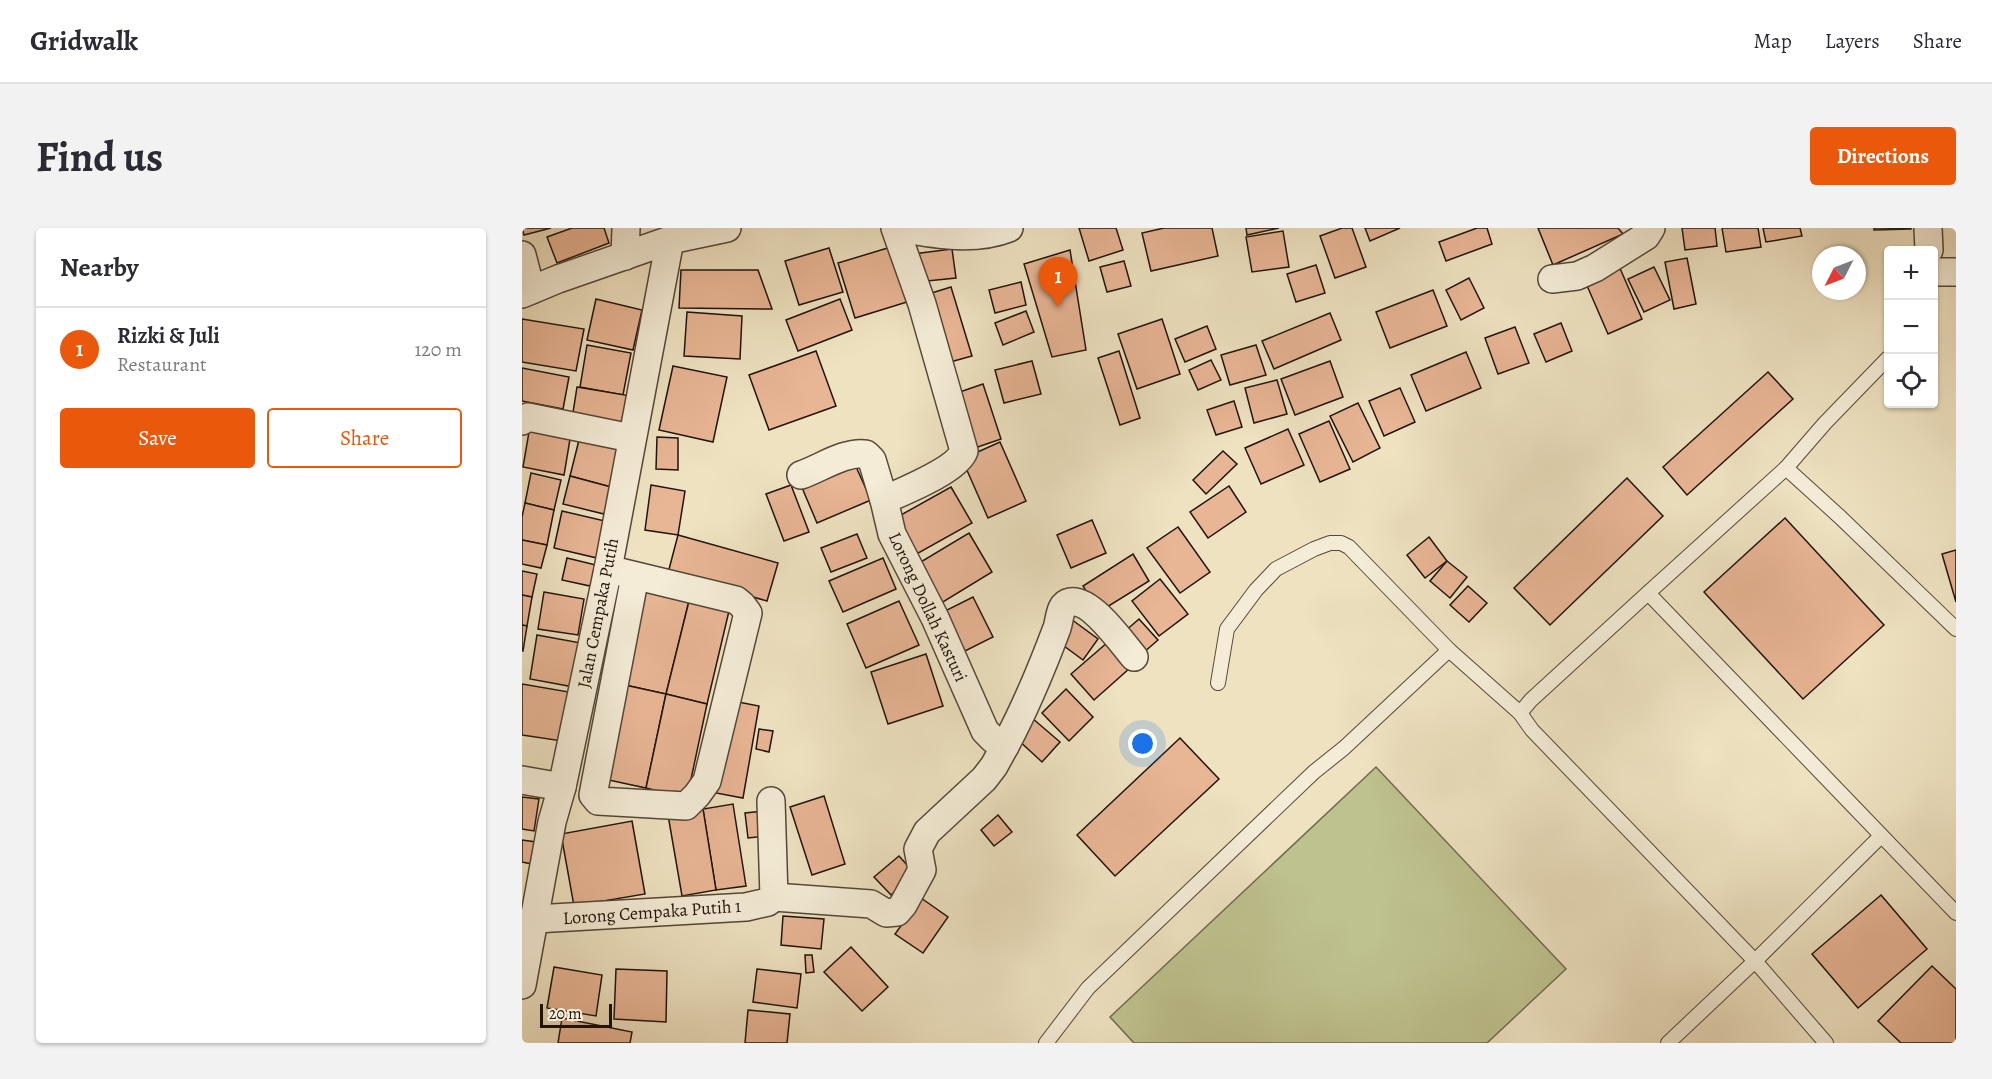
<!DOCTYPE html>
<meta charset="utf-8">
<style>
:root{--surface:#fff;--page:#f2f2f3;--text:#2b2b33;--muted:#7c7c81;--line:#e1e1e2;--accent:#ea580c}
body{margin:0;font-family:Alegreya,serif;background:var(--page);color:var(--text)}
.controls{position:absolute;right:18px;top:18px;display:grid;overflow:hidden;border-radius:6px;box-shadow:0 2px 4px #0004}
.controls button{width:54px;height:54px;display:grid;place-items:center;padding:0;border:0;border-bottom:2px solid var(--line);background:var(--surface);color:var(--text);font:30px sans-serif}
.compass{position:absolute;left:1290px;top:18px;width:54px;height:54px;border-radius:50%;background:var(--surface);box-shadow:0 2px 4px #0004;rotate:228deg}
.scale{position:absolute;left:18px;bottom:15px;width:72px;box-sizing:border-box;padding-left:6px;border:3px solid #21140b;border-top:0;font-size:16px;line-height:21px;white-space:nowrap;color:#21140b;-webkit-text-stroke:4px #f4ecd7;paint-order:stroke}
.you{position:absolute;left:621px;top:516px;width:21px;height:21px;margin:-15px;border:4px solid #fff;border-radius:50%;background:#1a73e8;box-shadow:0 0 0 9px #1a73e833}
.badge{display:grid;place-items:center;width:39px;height:39px;border-radius:50%;background:var(--accent);color:#fff;font-size:20px;font-weight:700}
.pin{position:absolute;translate:-50% -50px;filter:drop-shadow(0 2px 3px #0008)}
.pin::after{content:'';position:absolute;top:32px;width:21px;height:18px;background:inherit;clip-path:polygon(0 0,100% 0,50% 100%)}
.list{margin:0;padding:0;list-style:none}
h2{display:flex;justify-content:space-between;align-items:center;height:78px;margin:0;padding:0 24px;font-size:26px}
h2 small{font-size:20px;font-weight:400;color:var(--muted)}
.list li{display:grid;grid-template-columns:39px 1fr auto;gap:18px;align-items:center;box-sizing:border-box;height:84px;padding:0 24px;border-top:2px solid var(--line)}
.list b{display:block;font-size:22px;white-space:nowrap}
.list p{margin:0;font-size:20px;white-space:nowrap;color:var(--muted)}
.list em{font-size:20px;font-style:normal;color:var(--muted)}
.actions{display:flex;gap:12px;padding:18px 24px}
.actions a{flex:1;padding:14px 0;border:2px solid var(--accent);border-radius:6px;text-align:center;font-size:21px;color:var(--accent)}
.actions .main{background:var(--accent);color:#fff}
.icon{flex:none;width:33px;height:33px;fill:none;stroke:currentColor;stroke-width:2;stroke-linecap:round;stroke-linejoin:round}
.map{position:relative;flex:none;width:1434px;height:815px;overflow:hidden;border-radius:6px}
header{display:flex;align-items:center;gap:36px;box-sizing:border-box;height:84px;padding:0 30px;background:var(--surface);border-bottom:2px solid var(--line)}
header strong{font-size:28px}
nav{display:flex;gap:33px;margin-inline-start:auto;font-size:21px}
.intro{display:flex;align-items:center;justify-content:space-between;box-sizing:border-box;height:144px;padding:0 36px}
h1{margin:0;font-size:42px}
.button{padding:15px 27px;border-radius:6px;background:var(--accent);color:#fff;font-size:21px;font-weight:700}
main{display:flex;gap:36px;padding:0 36px}
aside{flex:1;background:var(--surface);border-radius:6px;box-shadow:0 2px 4px #0004}
.map>svg:first-child{display:block}
.green{fill:#bec28f;stroke:#706b4d;stroke-width:1.5}
.building{fill:#e8b595;stroke:#21140b;stroke-width:1.5}
.lines{fill:none;stroke-linecap:round;stroke-linejoin:round}
.service-casing{stroke:#544838;stroke-width:16}
.minor-casing{stroke:#544838;stroke-width:30}
.service{stroke:#f4ecd7;stroke-width:14}
.minor{stroke:#f4ecd7;stroke-width:27}
.labels{text-anchor:middle;stroke-width:4.5;stroke-linejoin:round;paint-order:stroke}
.street-label{font-size:18px;fill:#21140b;stroke:#f4ecd7}
</style>
<header>
<strong>Gridwalk</strong>
<nav><a>Map</a><a>Layers</a><a>Share</a></nav>
</header>
<div class="intro"><h1>Find us</h1><a class="button">Directions</a></div>
<main>
<aside>
<h2>Nearby<small></small></h2>
<ul class="list">
<li><span class="badge">1</span><div><b>Rizki &amp; Juli</b><p>Restaurant</p></div><em>120 m</em></li>
</ul>
<div class="actions"><a class="main">Save</a><a>Share</a></div>
</aside>
<div class="map">
<svg width="1434" height="815" viewBox="0 0 1434 815">
<rect width="100%" height="100%" fill="#eee2c1"/>
<filter id="stains"><feTurbulence type="fractalNoise" baseFrequency=".00333" numOctaves="4"/><feColorMatrix values="0 0 0 0 .2 0 0 0 0 .09 0 0 0 0 .02 0 0 0 .5 -.17"/></filter>
<radialGradient id="worn" r=".72"><stop offset=".6" stop-color="#630" stop-opacity="0"/><stop offset="1" stop-color="#630" stop-opacity=".3"/></radialGradient>
<polygon class="green" points="854,539 1044,741 965,815 612,815 588,789"/>
<g class="building">
<polygon points="0,0 29,0 2,7"/>
<polygon points="50,0 82,0 87,15 35,35 25,9"/>
<polygon points="557,0 594,0 601,22 567,33"/>
<polygon points="642,0 690,0 696,28 629,43 620,5"/>
<polygon points="724,0 757,0 725,7"/>
<polygon points="820,0 830,0 844,39 813,50 798,8"/>
<polygon points="843,0 878,0 848,13"/>
<polygon points="955,0 965,0 970,16 924,33 917,14"/>
<polygon points="1016,0 1096,0 1101,6 1031,37"/>
<polygon points="1160,0 1193,0 1195,18 1163,22"/>
<polygon points="1200,0 1236,0 1239,19 1204,24"/>
<polygon points="1241,0 1278,0 1280,8 1244,14"/>
<polygon points="1352,0 1389,0 1389,1 1352,2"/>
<polygon points="761,3 767,39 730,44 724,9"/>
<polygon points="369,19 385,74 333,90 316,35"/>
<polygon points="307,20 321,64 277,77 263,33"/>
<polygon points="430,21 434,50 395,54 391,26"/>
<polygon points="548,22 564,122 530,129 502,36"/>
<polygon points="1165,30 1174,76 1152,81 1143,34"/>
<polygon points="602,33 609,58 585,64 578,39"/>
<polygon points="794,37 803,65 774,74 765,46"/>
<polygon points="1097,38 1120,91 1086,106 1063,53"/>
<polygon points="1132,39 1148,72 1122,84 1106,51"/>
<polygon points="159,42 236,42 250,81 157,80"/>
<polygon points="947,50 962,80 939,92 924,62"/>
<polygon points="499,54 504,77 473,85 467,62"/>
<polygon points="429,59 450,128 421,136 400,68"/>
<polygon points="911,62 925,98 868,120 854,84"/>
<polygon points="74,71 120,82 111,122 65,112"/>
<polygon points="318,71 330,102 276,123 264,92"/>
<polygon points="504,83 512,104 481,117 473,95"/>
<polygon points="165,84 220,88 218,131 162,128"/>
<polygon points="808,85 819,112 752,141 740,113"/>
<polygon points="0,91 62,101 54,143 0,134"/>
<polygon points="640,91 658,146 615,161 596,106"/>
<polygon points="1039,95 1050,123 1024,134 1012,106"/>
<polygon points="685,98 694,121 663,134 653,111"/>
<polygon points="993,99 1007,135 976,146 963,110"/>
<polygon points="65,117 109,125 101,167 58,159"/>
<polygon points="734,117 744,147 708,157 699,127"/>
<polygon points="294,123 314,178 247,202 227,147"/>
<polygon points="597,123 618,190 598,197 576,130"/>
<polygon points="944,124 959,160 904,183 889,147"/>
<polygon points="689,132 699,152 676,162 667,142"/>
<polygon points="510,133 519,166 482,175 473,142"/>
<polygon points="808,133 821,169 773,187 759,151"/>
<polygon points="151,138 205,149 191,214 137,202"/>
<polygon points="0,140 47,149 41,181 0,173"/>
<polygon points="1246,144 1271,171 1165,267 1141,239"/>
<polygon points="755,152 765,186 732,195 723,160"/>
<polygon points="461,156 479,211 447,222 429,167"/>
<polygon points="55,159 109,168 103,200 50,191"/>
<polygon points="878,160 893,194 862,208 847,173"/>
<polygon points="712,173 720,199 694,207 685,182"/>
<polygon points="836,175 858,220 831,234 808,188"/>
<polygon points="807,193 828,241 798,254 777,206"/>
<polygon points="8,198 49,205 42,247 1,239"/>
<polygon points="766,201 782,237 739,256 723,220"/>
<polygon points="58,208 99,218 89,259 48,248"/>
<polygon points="135,209 156,210 156,242 134,241"/>
<polygon points="478,214 504,273 466,290 440,231"/>
<polygon points="701,223 715,236 684,266 671,252"/>
<polygon points="331,232 349,272 295,295 278,255"/>
<polygon points="9,245 39,252 32,282 3,275"/>
<polygon points="48,248 89,259 82,286 41,276"/>
<polygon points="1105,250 1141,288 1028,397 992,360"/>
<polygon points="129,257 163,263 156,307 123,302"/>
<polygon points="269,257 287,304 262,313 244,266"/>
<polygon points="707,258 724,284 686,310 668,284"/>
<polygon points="429,259 450,295 391,328 370,292"/>
<polygon points="3,275 32,282 25,317 0,312 0,289"/>
<polygon points="40,283 83,293 75,330 32,320"/>
<polygon points="1263,290 1362,397 1281,471 1182,364"/>
<polygon points="570,292 584,325 549,340 535,307"/>
<polygon points="656,299 688,344 658,365 625,320"/>
<polygon points="447,305 470,344 416,377 392,338"/>
<polygon points="335,306 345,330 309,344 299,320"/>
<polygon points="156,307 256,335 245,373 146,345"/>
<polygon points="907,309 925,333 903,350 885,327"/>
<polygon points="0,312 25,317 19,340 0,336"/>
<polygon points="1434,322 1434,374 1420,326"/>
<polygon points="611,326 627,353 577,384 561,358"/>
<polygon points="45,330 74,337 68,358 40,352"/>
<polygon points="361,330 374,361 321,384 307,353"/>
<polygon points="925,333 945,349 928,370 908,353"/>
<polygon points="0,343 15,346 10,369 0,367"/>
<polygon points="638,351 666,386 637,408 610,373"/>
<polygon points="946,358 965,375 947,394 928,377"/>
<polygon points="122,362 167,373 144,466 103,457"/>
<polygon points="22,364 62,371 56,407 16,401"/>
<polygon points="0,367 10,369 5,398 0,397"/>
<polygon points="451,369 471,409 439,425 419,385"/>
<polygon points="167,373 207,383 185,476 144,466"/>
<polygon points="377,373 397,417 344,440 325,396"/>
<polygon points="549,391 576,411 561,432 534,412"/>
<polygon points="617,391 636,412 621,425 602,404"/>
<polygon points="0,397 5,398 1,423 0,423"/>
<polygon points="15,407 59,415 52,459 8,451"/>
<polygon points="586,414 608,440 572,472 549,446"/>
<polygon points="404,426 421,478 366,496 349,444"/>
<polygon points="0,456 47,464 40,513 0,507"/>
<polygon points="103,457 144,466 124,560 82,551"/>
<polygon points="544,461 571,489 547,513 520,485"/>
<polygon points="144,466 185,476 165,570 124,560"/>
<polygon points="211,473 237,478 221,570 194,565"/>
<polygon points="510,490 538,514 520,534 493,509"/>
<polygon points="237,501 251,503 247,524 234,521"/>
<polygon points="658,510 697,551 593,648 555,607"/>
<polygon points="302,568 323,636 290,647 268,579"/>
<polygon points="0,569 17,571 12,603 0,601"/>
<polygon points="211,576 224,658 194,662 181,581"/>
<polygon points="181,581 194,662 160,668 146,587"/>
<polygon points="242,583 245,608 226,610 223,585"/>
<polygon points="476,587 490,604 472,618 459,602"/>
<polygon points="110,593 123,666 52,678 39,606"/>
<polygon points="0,612 14,614 10,636 0,634"/>
<polygon points="377,628 393,646 369,667 352,649"/>
<polygon points="1359,667 1405,721 1336,780 1290,726"/>
<polygon points="399,670 426,689 401,725 373,706"/>
<polygon points="261,688 302,691 299,721 259,717"/>
<polygon points="329,719 366,759 340,783 302,744"/>
<polygon points="283,727 290,727 292,744 284,745"/>
<polygon points="1410,738 1434,761 1434,813 1432,815 1379,815 1356,793"/>
<polygon points="32,739 80,747 74,788 25,780"/>
<polygon points="94,741 145,743 144,794 92,791"/>
<polygon points="235,741 279,746 275,780 231,774"/>
<polygon points="226,782 268,786 265,815 223,815"/>
<polygon points="40,790 110,804 108,815 36,815"/>
</g>
<g class="lines">
<defs>
<g id="service">
<polyline points="1264,240 1318,289 1434,401"/>
<polyline points="1126,365 1264,240 1303,195 1366,130"/>
<polyline points="927,422 998,485"/>
<polyline points="524,815 566,760 792,544 822,520 927,422 827,319 819,315 808,315 792,321 754,341 734,362 705,401 696,455"/>
<polyline points="1146,815 1233,733 1359,608"/>
<polyline points="1304,815 1233,733 1010,502 998,485 1009,472 1126,365 1434,685"/>
</g>
<g id="minor">
<path d="M 373,0 L 400,76 L 442,223 C 435,242 382,263 362,272 L 370,306 L 413,390 L 463,503 L 471,511 L 483,518 C 503,481 520,440 535,400 C 538,392 537,376 548,374 C 569,370 600,415 612,429"/>
<path d="M 376,0 C 411,6 452,14 487,0"/>
<polyline points="1406,0 1407,22"/>
<polyline points="0,27 9,62"/>
<polyline points="103,28 104,0"/>
<polyline points="1412,44 1434,44"/>
<polyline points="1030,51 1055,48 1073,40 1124,8 1129,0"/>
<polyline points="0,66 36,51 148,12 205,0"/>
<polyline points="0,193 6,189 109,210"/>
<path d="M 279,247 C 299,240 323,223 344,226 L 350,232 L 362,272"/>
<polyline points="86,341 214,372 220,377 226,385 185,553 175,567 164,578 76,573 71,567 113,348"/>
<polyline points="0,552 40,559"/>
<polyline points="252,669 349,676 364,685 375,684 381,677 400,642 396,621 405,604 462,551 472,538 483,518"/>
<polyline points="13,691 224,679 246,674 252,669 249,573"/>
<polyline points="0,757 30,594 40,559 86,341 148,12"/>
</g>
</defs>
<use href="#service" class="service-casing"/>
<use href="#minor" class="minor-casing"/>
<use href="#service" class="service"/>
<use href="#minor" class="minor"/>
</g>
<g class="labels">
<g class="street-label">
<text transform="translate(406 379) rotate(65)" y="6">Lorong Dollah Kasturi</text>
<text transform="translate(76 385) rotate(-79)" y="6">Jalan Cempaka Putih</text>
<text transform="translate(130 684) rotate(-4)" y="6">Lorong Cempaka Putih 1</text>
</g>
</g>
<rect width="100%" height="100%" filter="url(#stains)"/>
<rect width="100%" height="100%" fill="url(#worn)"/>
</svg>
<div class="controls">
<button>+</button>
<button>−</button>
<button><svg class="icon" aria-label="locate" viewBox="0 0 24 24"><circle cx="12" cy="12" r="6"/><path d="M12 2v4M12 18v4M2 12h4M18 12h4"/></svg></button>
</div>
<svg class="compass" viewBox="-18 -18 36 36"><path d="M0-13l5 13h-10z" fill="#e53935"/><path d="M0 13l5-13h-10z" fill="#7c7c81"/></svg>
<div class="scale">20 m</div>
<div class="you"></div>
<div class="pin badge" style="left:536px;top:79px">1</div>
</div>
</main>
